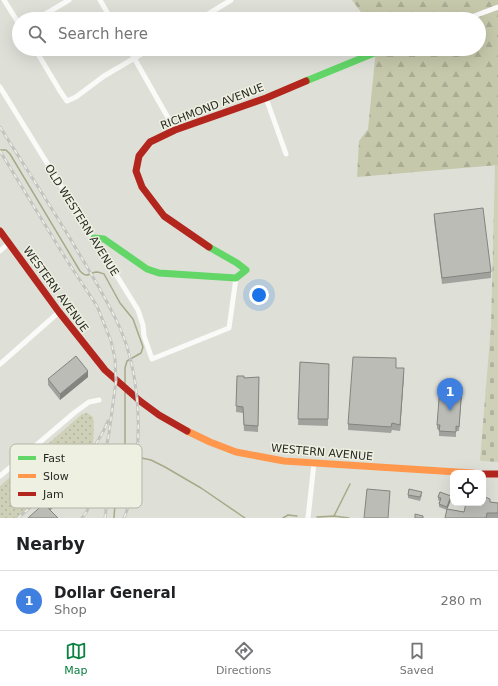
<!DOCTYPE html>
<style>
:root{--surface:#fff;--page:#f6f6f6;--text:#202124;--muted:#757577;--line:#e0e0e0;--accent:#0b8043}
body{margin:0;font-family:"DejaVu Sans",sans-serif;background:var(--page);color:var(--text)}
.controls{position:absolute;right:12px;bottom:12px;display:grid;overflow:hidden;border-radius:8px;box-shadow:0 4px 16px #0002}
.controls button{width:36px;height:36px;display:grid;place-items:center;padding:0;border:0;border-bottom:1px solid var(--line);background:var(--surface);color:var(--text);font:20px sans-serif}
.you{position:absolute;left:259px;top:295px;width:14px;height:14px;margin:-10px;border:3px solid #fff;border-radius:50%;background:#1a73e8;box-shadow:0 0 0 6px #1a73e833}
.badge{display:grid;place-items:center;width:26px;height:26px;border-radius:50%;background:var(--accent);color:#fff;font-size:13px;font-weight:700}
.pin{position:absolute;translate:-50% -33px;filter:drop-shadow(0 1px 2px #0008)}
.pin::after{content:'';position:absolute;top:21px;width:14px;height:12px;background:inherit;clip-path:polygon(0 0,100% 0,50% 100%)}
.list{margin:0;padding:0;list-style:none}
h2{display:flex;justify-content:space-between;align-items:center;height:52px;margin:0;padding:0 16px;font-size:17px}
h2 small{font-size:13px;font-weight:400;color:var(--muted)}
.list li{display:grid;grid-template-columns:26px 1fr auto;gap:12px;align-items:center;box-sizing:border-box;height:60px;padding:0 16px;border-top:1px solid var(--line)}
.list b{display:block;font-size:15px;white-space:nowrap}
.list p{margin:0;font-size:13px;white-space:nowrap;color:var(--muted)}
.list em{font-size:13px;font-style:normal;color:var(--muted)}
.icon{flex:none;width:22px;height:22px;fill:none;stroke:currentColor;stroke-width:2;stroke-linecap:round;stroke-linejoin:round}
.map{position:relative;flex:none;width:498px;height:518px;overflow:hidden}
.search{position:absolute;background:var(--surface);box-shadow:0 4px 16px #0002;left:12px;right:12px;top:12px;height:44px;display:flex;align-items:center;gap:10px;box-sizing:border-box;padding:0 14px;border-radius:22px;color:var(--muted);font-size:15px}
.sheet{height:112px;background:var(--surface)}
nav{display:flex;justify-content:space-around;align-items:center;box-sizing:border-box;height:56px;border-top:1px solid var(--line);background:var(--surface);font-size:11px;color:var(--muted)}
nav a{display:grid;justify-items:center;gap:2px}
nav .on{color:var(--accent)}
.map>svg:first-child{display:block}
.forest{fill:url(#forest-firs)}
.cemetery{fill:url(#cemetery-stones)}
.park{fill:url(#park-dots)}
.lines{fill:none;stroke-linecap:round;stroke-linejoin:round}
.stream{stroke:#a7a987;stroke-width:1.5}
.street{stroke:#fafaf9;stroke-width:5}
.fast{stroke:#63d668;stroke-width:7}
.slow{stroke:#ff974d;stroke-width:7}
.jam{stroke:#b3261e;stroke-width:7}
.rail-casing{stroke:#c3c3c0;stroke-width:3}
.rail{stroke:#eef0e1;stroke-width:1.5;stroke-dasharray:4.5;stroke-linecap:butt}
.wall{fill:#a1a29d}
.shaded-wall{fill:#83847f}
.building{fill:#bbbcb6;stroke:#83847f}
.labels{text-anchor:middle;stroke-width:3;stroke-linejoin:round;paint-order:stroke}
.street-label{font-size:11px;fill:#292924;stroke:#eef0e1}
.key{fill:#eef0e1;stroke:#b3b4a8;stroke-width:1}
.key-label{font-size:11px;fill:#292924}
</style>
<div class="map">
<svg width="498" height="518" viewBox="0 0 498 518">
<defs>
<pattern id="forest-firs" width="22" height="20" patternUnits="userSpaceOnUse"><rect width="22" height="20" fill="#c6c8ab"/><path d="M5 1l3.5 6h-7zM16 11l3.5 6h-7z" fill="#aaac93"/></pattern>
<pattern id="cemetery-stones" width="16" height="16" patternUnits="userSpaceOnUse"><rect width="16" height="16" fill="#ced1b8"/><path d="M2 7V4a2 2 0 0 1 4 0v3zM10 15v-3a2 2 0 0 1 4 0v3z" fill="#b1b39e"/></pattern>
<pattern id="park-dots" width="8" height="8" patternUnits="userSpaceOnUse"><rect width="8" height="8" fill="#ced1b8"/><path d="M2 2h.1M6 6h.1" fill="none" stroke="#b1b39e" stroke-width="1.8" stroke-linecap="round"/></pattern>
</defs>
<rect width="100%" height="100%" fill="#dee0d8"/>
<polygon class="forest" points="352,0 498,0 498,165 357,177 359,141 368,129 376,49 479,49 479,19 366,19"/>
<polygon class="cemetery" points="495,165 498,165 498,462 481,461 480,460 491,325"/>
<path class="park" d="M 87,413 L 93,417 C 94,425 94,441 92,448 C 87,462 33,506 20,518 L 0,518 L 0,486 L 82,414 Z"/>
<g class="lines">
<g class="stream">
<path d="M 0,150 L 6,150 L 10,154 L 80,271 C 88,279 88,273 96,272 C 99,272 101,273 104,274 L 120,303 L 133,319 L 143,347 L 141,353 L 127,361 L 125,368 L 125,384"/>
<polyline points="125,392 125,444 132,456 151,460 165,467 201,488 245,518"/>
<polyline points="334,516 350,484"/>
<polyline points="317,517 334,516 349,518"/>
<path d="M 114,518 C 115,496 119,475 132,456"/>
<polyline points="283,518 288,515 297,516"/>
</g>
<g class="street">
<polyline points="4,0 19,24"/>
<polyline points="100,0 111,19"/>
<polyline points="37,19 69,0"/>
<polyline points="200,19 231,0"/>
<polyline points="466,19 498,7"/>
<polyline points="35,49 60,91 67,101 76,97 104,76 150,49"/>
<polyline points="129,49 175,130"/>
<polyline points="0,87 138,310 143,325 144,336 152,359 229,328 236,278"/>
<polyline points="266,98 286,154"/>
<polyline points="0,251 9,243"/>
<polyline points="0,364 59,312"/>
<polyline points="0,476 74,413 89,402 99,400"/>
<polyline points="308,518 314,463"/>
</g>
<g class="fast">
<polyline points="306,81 384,49"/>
<polyline points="94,238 104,239 147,269 159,273 236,278 246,270 237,263 209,247"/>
</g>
<polyline class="slow" points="187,431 210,442 236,452 284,461 473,473"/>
<g class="jam">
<polyline points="0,231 59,312 105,370 140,401 159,415 187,431"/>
<polyline points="209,247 164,216 142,187 136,171 139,156 150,142 175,130 266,98 306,81"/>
<polyline points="483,474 498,474"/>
</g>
<defs>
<g id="rail">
<path d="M 0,127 C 24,165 48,202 71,240 C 88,269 106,297 120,328 C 138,369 142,424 135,468 C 133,484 131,502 124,518"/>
<polyline points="0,151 66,259 97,306 111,341 115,359 116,381 109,433 103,465 87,511 82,518"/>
<path d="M 18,518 C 50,490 92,462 108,421"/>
<polyline points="105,518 110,478 110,448"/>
</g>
</defs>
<use href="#rail" class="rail-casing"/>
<use href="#rail" class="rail"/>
</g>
<g class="wall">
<polygon points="434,214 491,272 491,278 442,284 434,220"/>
<polygon points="300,362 329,364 328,426 298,425"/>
<polygon points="396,368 404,374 400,431 392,430 391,433 348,430 348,424"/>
<polygon points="237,376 244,378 259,377 258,432 244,431 243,413 236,412"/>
<polygon points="88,377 60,400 48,385 48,379"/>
<polygon points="462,392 459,431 456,431 456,437 439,436 439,430 437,429 437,425"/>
<polygon points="408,495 422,495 420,501 408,498"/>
<polygon points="438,497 451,500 447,509 464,512 483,504 490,502 498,503 498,518 445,518 447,510 439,507 439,504 440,501 438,500"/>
</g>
<g class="shaded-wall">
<polygon points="404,368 404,374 400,431 400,425"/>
<polygon points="88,371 88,377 60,400 60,394"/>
<polygon points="62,496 62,500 48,512 48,508"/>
<polygon points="451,496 451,500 447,510 447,507"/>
</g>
<g class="building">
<polygon points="483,208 491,272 442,278 434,214"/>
<polygon points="76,356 88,371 60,394 48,379"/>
<polygon points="353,357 396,358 396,368 404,368 400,425 392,423 391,427 348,424"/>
<polygon points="300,362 329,364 328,419 298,419"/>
<polygon points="237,376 244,376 244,378 259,377 258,426 244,425 243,407 236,406"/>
<polygon points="440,386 462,387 459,427 456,426 456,432 439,431 440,425 437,425"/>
<polygon points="367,489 390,491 388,518 364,518"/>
<polygon points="409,489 422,492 420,497 408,495"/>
<polygon points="58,491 62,496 48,508 58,518 28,518"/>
<polygon points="440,492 451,496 447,507 439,504 441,498 438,497"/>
<polygon points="485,497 490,499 490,502 498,503 498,513 487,513 486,518 445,518 447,509 464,512 466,503 479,503 483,504"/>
<polygon points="415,514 423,516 423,518 415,518"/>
</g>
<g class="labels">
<g class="street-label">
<text transform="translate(212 106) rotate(-21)" y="4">RICHMOND AVENUE</text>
<text transform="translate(82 220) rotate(58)" y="4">OLD WESTERN AVENUE</text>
<text transform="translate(56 289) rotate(54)" y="4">WESTERN AVENUE</text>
<text transform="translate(322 452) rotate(5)" y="4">WESTERN AVENUE</text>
</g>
</g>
<rect x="10" y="444" width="132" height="64" rx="6" class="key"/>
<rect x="18" y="456" width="18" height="4" fill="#63d668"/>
<rect x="18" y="474" width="18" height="4" fill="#ff974d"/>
<rect x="18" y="492" width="18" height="4" fill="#b3261e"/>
<g class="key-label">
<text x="43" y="462">Fast</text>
<text x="43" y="480">Slow</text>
<text x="43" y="498">Jam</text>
</g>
</svg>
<div class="controls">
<button><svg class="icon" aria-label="locate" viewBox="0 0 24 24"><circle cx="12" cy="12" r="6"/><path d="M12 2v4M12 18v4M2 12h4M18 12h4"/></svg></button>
</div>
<div class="you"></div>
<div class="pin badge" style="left:450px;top:411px;background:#3f7fe0">1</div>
<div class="search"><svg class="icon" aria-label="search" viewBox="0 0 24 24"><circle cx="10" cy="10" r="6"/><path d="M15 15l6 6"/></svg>Search here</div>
</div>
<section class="sheet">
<h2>Nearby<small></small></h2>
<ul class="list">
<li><span class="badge" style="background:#3f7fe0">1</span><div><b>Dollar General</b><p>Shop</p></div><em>280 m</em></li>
</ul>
</section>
<nav>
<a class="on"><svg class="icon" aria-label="map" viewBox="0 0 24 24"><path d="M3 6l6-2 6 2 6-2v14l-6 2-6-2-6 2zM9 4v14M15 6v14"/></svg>Map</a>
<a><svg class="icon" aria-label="directions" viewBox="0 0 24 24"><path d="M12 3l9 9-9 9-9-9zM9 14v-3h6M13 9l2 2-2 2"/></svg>Directions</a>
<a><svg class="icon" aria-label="saved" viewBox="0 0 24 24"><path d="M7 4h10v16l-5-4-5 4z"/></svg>Saved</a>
</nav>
